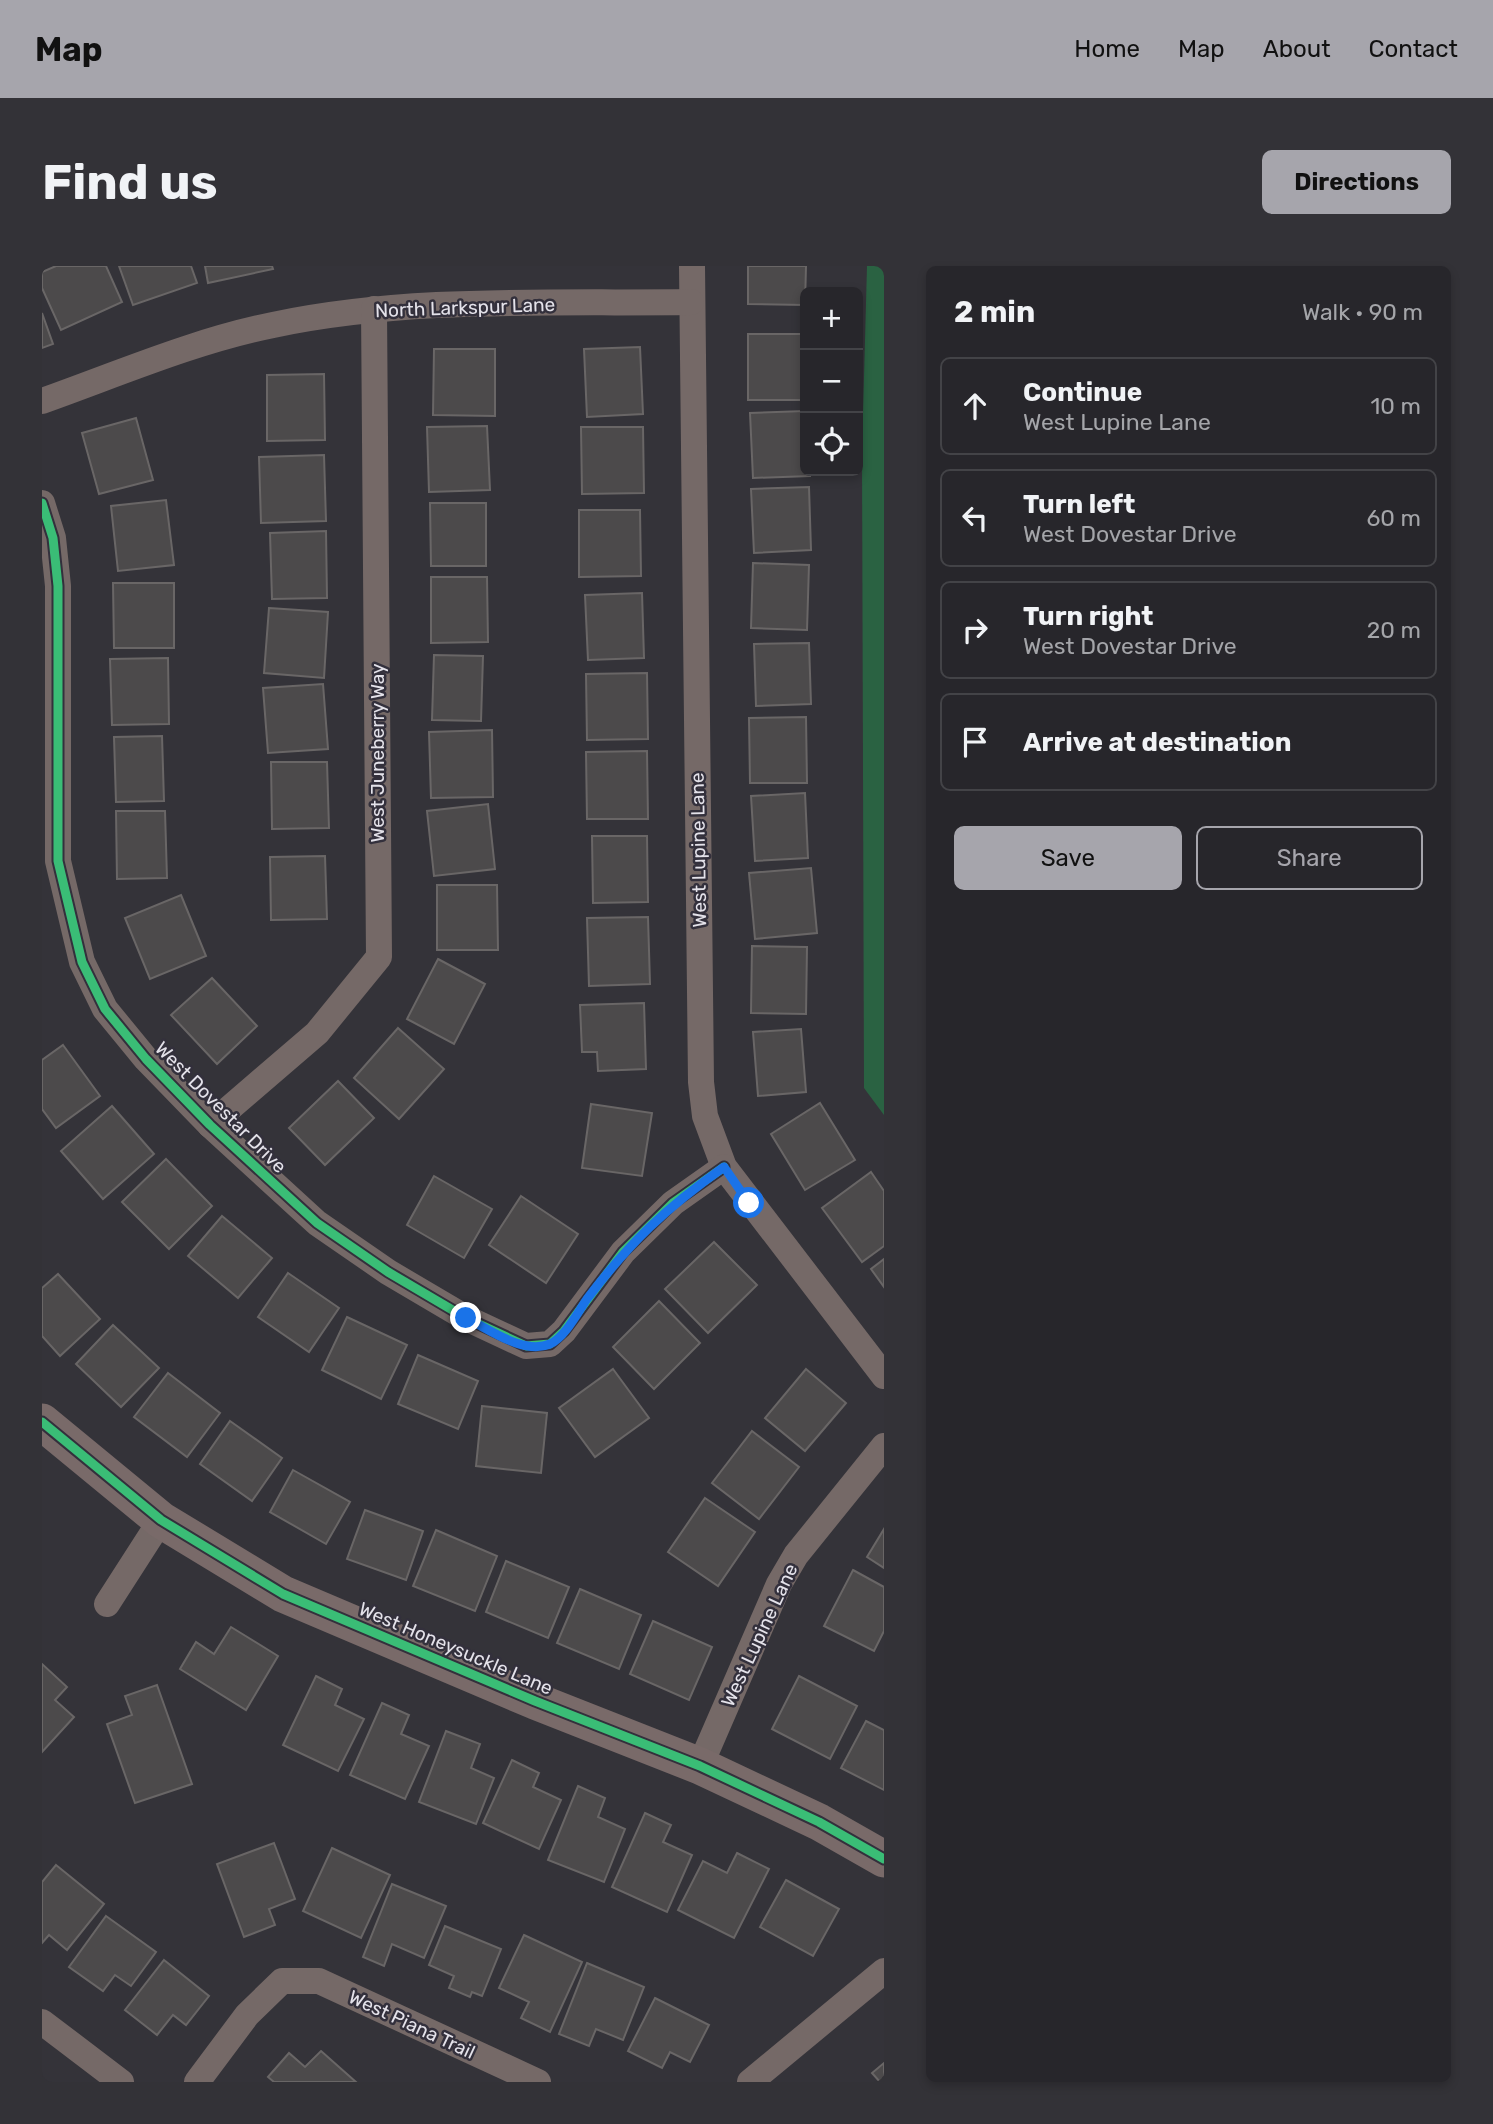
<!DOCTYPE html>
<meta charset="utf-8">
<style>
:root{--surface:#27262b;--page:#333237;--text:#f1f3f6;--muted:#a4a5a9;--line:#434347;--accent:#a6a5ac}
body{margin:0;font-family:Rubik,sans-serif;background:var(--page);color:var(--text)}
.controls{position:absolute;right:21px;top:21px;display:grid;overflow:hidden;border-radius:10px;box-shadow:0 4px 10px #0003}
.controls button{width:63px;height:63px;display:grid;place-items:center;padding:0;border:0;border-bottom:2px solid var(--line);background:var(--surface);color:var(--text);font:35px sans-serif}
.stop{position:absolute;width:21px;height:21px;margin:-16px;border:5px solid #1a73e8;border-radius:50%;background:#fff}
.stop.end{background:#1a73e8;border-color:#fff;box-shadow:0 2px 7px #0008}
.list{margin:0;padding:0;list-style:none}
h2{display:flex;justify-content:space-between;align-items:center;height:91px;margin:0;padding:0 28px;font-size:30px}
h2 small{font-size:23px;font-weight:400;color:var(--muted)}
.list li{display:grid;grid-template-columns:46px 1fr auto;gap:21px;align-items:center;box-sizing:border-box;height:98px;margin:0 14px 14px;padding:0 14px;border:2px solid var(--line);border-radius:10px}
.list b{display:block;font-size:26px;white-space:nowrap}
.list p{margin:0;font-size:23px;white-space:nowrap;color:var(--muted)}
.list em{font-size:23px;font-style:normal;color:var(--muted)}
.actions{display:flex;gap:14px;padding:21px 28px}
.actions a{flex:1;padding:16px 0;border:2px solid var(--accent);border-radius:10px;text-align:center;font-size:24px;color:var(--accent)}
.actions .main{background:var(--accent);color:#111}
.icon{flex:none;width:38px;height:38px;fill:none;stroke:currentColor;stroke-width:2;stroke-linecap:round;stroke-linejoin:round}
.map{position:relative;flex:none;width:842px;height:1816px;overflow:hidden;border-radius:10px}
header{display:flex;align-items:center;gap:42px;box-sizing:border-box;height:98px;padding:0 35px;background:var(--accent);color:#111}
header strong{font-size:33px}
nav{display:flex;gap:38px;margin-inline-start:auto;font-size:24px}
.intro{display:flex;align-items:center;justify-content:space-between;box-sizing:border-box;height:168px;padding:0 42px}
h1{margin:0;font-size:49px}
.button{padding:18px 32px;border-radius:10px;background:var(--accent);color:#111;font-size:24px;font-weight:700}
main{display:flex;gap:42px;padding:0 42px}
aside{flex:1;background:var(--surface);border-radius:10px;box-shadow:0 4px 10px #0003}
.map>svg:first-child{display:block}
.green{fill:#2a6242}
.building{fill:#4c4a4b;stroke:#696666;stroke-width:2}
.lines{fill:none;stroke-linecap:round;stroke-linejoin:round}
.street{stroke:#756967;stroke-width:26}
.secondary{stroke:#796a69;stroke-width:37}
.cycleway-casing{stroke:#33303c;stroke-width:13}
.cycleway{stroke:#3abd76;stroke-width:9}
.route{stroke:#1a73e8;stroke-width:9}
.labels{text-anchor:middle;stroke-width:5;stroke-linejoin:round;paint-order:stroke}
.street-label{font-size:19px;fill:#e4e2ea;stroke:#33303c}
</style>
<header>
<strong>Map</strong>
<nav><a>Home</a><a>Map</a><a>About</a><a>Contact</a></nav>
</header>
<div class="intro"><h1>Find us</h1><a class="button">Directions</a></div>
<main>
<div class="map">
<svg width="842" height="1816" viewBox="0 0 842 1816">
<rect width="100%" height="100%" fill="#343339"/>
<polygon class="green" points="825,0 842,0 842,849 822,822 820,185"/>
<g class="building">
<polygon points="14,0 64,0 80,36 19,64 0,22 0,6"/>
<polygon points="77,0 149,0 155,17 91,39"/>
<polygon points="163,0 230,0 231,3 166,17"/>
<polygon points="706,0 764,0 763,39 706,38"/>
<polygon points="0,47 11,78 0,82"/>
<rect x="706" y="68" width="57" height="66"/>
<polygon points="598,81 601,148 545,151 542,83"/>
<polygon points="392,83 453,83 453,150 391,149"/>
<polygon points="282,108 283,174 225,175 225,109"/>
<polygon points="763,145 763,205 768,205 768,210 711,212 708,147"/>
<polygon points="94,152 111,214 57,228 40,167"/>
<polygon points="445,160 448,224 387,226 385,161"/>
<polygon points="539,161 601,161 602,227 540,228"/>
<polygon points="282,189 284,255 219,257 217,191"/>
<polygon points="767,221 769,284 712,287 709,223"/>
<polygon points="124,234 132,299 76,305 69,240"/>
<polygon points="388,237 444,237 444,300 389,300"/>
<polygon points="537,244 598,244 599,310 537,311"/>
<polygon points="284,265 285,332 230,333 228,267"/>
<polygon points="711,297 767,299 765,364 709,362"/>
<polygon points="389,311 445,311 446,376 389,377"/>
<polygon points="71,317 132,317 132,382 72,382"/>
<polygon points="600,327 602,392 546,394 543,329"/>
<polygon points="227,342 286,346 282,412 222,407"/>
<polygon points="767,377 769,438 714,440 712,378"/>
<polygon points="392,389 441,390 439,455 390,454"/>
<polygon points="126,392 127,458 70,459 68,393"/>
<polygon points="605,407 606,473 545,474 544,408"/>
<polygon points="281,418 286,483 226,487 221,422"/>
<polygon points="764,451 765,517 708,517 707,452"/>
<polygon points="450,464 451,531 389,532 387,466"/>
<polygon points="120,470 122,535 74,536 72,471"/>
<polygon points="605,485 606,553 545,553 544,486"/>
<polygon points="229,496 285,496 287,562 230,563"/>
<polygon points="763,527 766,592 713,595 709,530"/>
<polygon points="446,538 453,603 392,610 385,545"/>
<polygon points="74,545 123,545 125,612 75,613"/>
<polygon points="550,570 605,570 606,636 551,637"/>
<polygon points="283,590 285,653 229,654 228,591"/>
<polygon points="769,602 775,667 713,673 707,607"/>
<polygon points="395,619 455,619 456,684 395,684"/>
<polygon points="139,629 164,690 108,713 83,652"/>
<polygon points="606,651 608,718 547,720 545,652"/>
<polygon points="710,680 765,681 764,748 709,747"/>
<polygon points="396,693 443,718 412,778 365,753"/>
<polygon points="170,712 215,760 175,798 129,749"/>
<polygon points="602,737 604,803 556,805 555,786 540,786 538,739"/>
<polygon points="356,762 402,803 357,853 312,812"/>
<polygon points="759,763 764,826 716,830 711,766"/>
<polygon points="21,779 58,830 14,862 0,843 0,794"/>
<polygon points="296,815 332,852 283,899 247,862"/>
<polygon points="778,837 813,894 763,924 729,868"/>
<polygon points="549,838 610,847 600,910 540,902"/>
<polygon points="70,840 112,888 61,933 19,885"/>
<polygon points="124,893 170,940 127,983 80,936"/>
<polygon points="829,906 842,925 842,980 820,996 780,942"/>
<polygon points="392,910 450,943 422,992 365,959"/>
<polygon points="479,930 536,968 504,1017 447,979"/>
<polygon points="180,950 230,992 196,1032 146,990"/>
<polygon points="672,976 715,1019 666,1067 623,1023"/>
<polygon points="842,993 842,1021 829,1003"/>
<polygon points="246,1007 297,1042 267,1086 216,1051"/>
<polygon points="16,1008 58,1053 18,1090 0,1070 0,1022"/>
<polygon points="617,1035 658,1077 612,1123 571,1081"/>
<polygon points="305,1051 365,1079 339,1133 280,1104"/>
<polygon points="71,1059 117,1102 79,1141 34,1098"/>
<polygon points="376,1089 436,1115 416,1163 356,1138"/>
<polygon points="571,1103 607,1152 553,1191 517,1142"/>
<polygon points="764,1103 804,1137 763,1185 723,1152"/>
<polygon points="126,1107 178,1147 145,1191 92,1151"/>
<polygon points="440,1140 505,1147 499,1207 434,1200"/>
<polygon points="188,1155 240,1192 210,1235 158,1198"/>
<polygon points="710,1165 757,1201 717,1253 670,1217"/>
<polygon points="251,1204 308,1236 284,1278 228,1246"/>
<polygon points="663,1232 713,1266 676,1320 626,1286"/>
<polygon points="323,1244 381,1265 364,1314 305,1293"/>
<polygon points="842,1263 842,1302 825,1291"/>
<polygon points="394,1264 455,1290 433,1345 371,1320"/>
<polygon points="464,1295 527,1321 506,1372 444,1346"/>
<polygon points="811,1304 842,1321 842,1365 832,1385 782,1360"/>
<polygon points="538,1323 599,1349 577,1403 515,1377"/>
<polygon points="611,1355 670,1381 647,1434 588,1408"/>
<polygon points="189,1361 236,1390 204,1444 138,1403 154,1376 172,1388"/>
<polygon points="0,1398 25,1421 13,1434 32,1451 0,1486"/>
<polygon points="274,1410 300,1423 293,1439 322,1453 296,1505 241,1479"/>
<polygon points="757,1410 815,1440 788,1493 730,1463"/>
<polygon points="115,1419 150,1518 93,1537 65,1458 90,1449 83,1430"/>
<polygon points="340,1437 367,1449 359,1468 387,1480 363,1533 308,1509"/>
<polygon points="824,1455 842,1464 842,1524 799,1502"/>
<polygon points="404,1465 438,1478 429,1502 452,1512 434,1558 377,1536"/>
<polygon points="470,1494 497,1507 491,1521 519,1534 497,1583 441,1557"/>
<polygon points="536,1520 563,1532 556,1551 583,1563 562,1616 506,1594"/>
<polygon points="603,1547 629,1559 621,1576 650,1589 625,1646 570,1621"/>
<polygon points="232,1577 253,1633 227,1643 233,1659 202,1671 175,1598"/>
<polygon points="290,1582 348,1609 319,1672 261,1645"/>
<polygon points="695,1587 727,1603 692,1672 636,1644 661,1595 685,1607"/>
<polygon points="14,1599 62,1638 25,1684 7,1669 0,1677 0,1616"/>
<polygon points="744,1614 797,1643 771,1690 718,1661"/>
<polygon points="350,1618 404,1640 382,1692 350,1678 342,1700 321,1691"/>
<polygon points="64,1650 114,1686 89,1720 73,1709 61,1725 27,1701"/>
<polygon points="403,1660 459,1683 440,1730 430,1726 428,1731 407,1722 412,1710 387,1699"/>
<polygon points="482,1669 540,1696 508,1766 479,1752 487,1736 457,1722"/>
<polygon points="122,1694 167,1730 144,1759 131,1749 115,1769 83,1744"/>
<polygon points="545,1697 602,1721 581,1774 554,1763 547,1780 517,1768"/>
<polygon points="613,1732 667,1759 648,1796 628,1786 620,1802 586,1785"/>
<polygon points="279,1785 314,1816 232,1816 226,1811 247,1787 263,1801"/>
<polygon points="842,1797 842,1816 838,1816 830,1807"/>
</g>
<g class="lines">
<g class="street">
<polyline points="650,0 659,816 663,850 682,901 842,1110"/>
<path d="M 0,135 C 76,108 152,75 231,59 C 368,30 510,38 649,36"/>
<polyline points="0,237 11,272 16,320 16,595 40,696 63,743 104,793 168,859 275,957 346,1006 424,1052 484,1080 508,1078 522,1065 581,986 631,937 682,901"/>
<polyline points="168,859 275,767 337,691 332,43"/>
<polyline points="65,1338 119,1254"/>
<polyline points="658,1500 737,1318 754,1289 842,1180"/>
<polyline points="0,1756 79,1816"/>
<polyline points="155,1816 205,1749 240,1715 277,1715 496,1816"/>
<polyline points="708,1816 842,1705"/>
</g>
<polyline class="secondary" points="0,1156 119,1254 241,1328 493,1435 658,1500 777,1556 842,1593"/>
<defs>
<g id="cycleway">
<polyline points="0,237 11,272 16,320 16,595 40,696 63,743 104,793 168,859 275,957 346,1006 424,1052 484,1080 508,1078 522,1065 581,986 631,937 682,901"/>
<polyline points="0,1156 119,1254 241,1328 493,1435 658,1500 777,1556 842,1593"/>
</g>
</defs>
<use href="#cycleway" class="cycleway-casing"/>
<use href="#cycleway" class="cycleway"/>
</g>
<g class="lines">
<path class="route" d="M 424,1052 C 447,1063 481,1089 508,1078 C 523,1071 536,1046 545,1033 C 588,976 624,942 682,901 L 707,937"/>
</g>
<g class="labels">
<g class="street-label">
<text transform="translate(423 41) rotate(-2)" y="7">North Larkspur Lane</text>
<text transform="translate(335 487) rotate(-90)" y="7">West Juneberry Way</text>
<text transform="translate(656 584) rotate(-91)" y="7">West Lupine Lane</text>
<text transform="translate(179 841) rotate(45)" y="7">West Dovestar Drive</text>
<text transform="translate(717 1369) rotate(-65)" y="7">West Lupine Lane</text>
<text transform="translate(414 1382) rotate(23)" y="7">West Honeysuckle Lane</text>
<text transform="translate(370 1758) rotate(25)" y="7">West Piana Trail</text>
</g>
</g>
</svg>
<div class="controls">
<button>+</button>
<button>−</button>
<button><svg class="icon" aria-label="locate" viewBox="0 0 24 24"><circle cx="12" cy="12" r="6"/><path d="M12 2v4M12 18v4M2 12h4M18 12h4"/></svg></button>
</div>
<div class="stop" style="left:707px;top:937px"></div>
<div class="stop end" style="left:424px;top:1052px"></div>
</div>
<aside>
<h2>2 min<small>Walk · 90 m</small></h2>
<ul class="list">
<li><svg class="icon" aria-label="ahead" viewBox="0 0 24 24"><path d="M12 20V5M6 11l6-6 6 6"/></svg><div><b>Continue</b><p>West Lupine Lane</p></div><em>10 m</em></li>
<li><svg class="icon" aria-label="left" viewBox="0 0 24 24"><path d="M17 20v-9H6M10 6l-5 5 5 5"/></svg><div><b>Turn left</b><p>West Dovestar Drive</p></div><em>60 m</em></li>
<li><svg class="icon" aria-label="right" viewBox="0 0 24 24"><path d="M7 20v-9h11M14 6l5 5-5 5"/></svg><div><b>Turn right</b><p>West Dovestar Drive</p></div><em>20 m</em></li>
<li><svg class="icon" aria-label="arrive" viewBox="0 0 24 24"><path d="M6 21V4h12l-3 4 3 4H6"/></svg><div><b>Arrive at destination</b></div></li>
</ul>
<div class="actions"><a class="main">Save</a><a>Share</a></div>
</aside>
</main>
